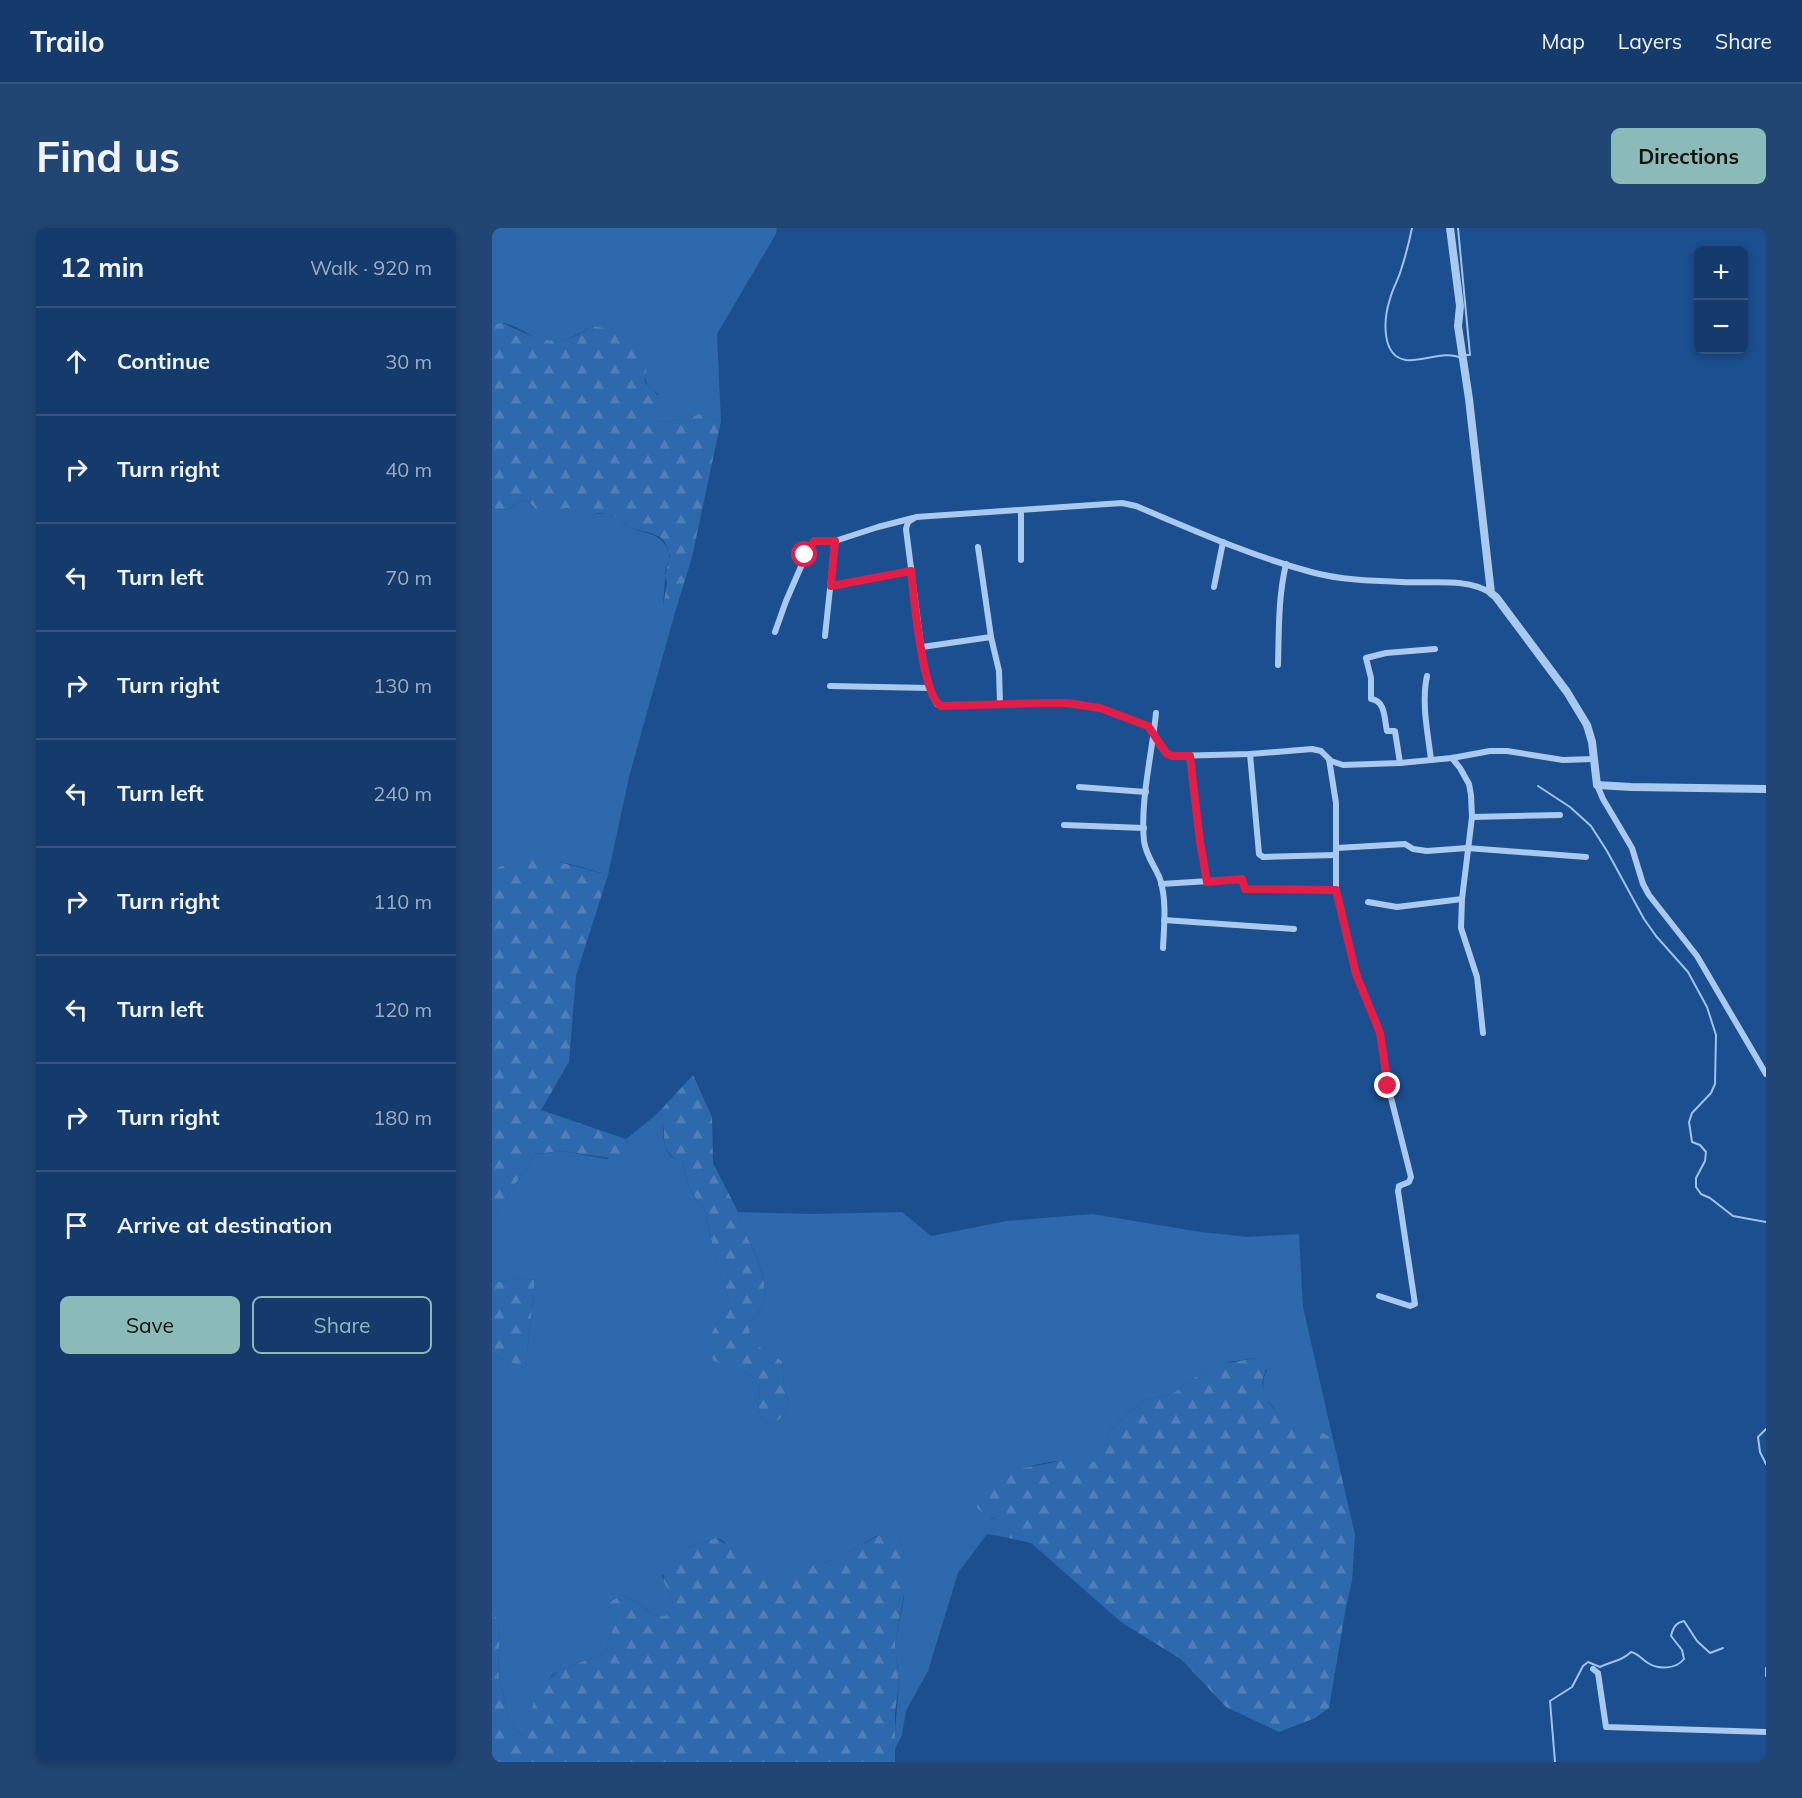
<!DOCTYPE html>
<meta charset="utf-8">
<style>
:root{--surface:#143b6b;--page:#214673;--text:#f1f3f6;--muted:#9dadc1;--line:#33557e;--accent:#8bbbb9}
body{margin:0;font-family:Mulish,sans-serif;background:var(--page);color:var(--text)}
.controls{position:absolute;right:18px;top:18px;display:grid;overflow:hidden;border-radius:9px;box-shadow:0 3px 9px #0003}
.controls button{width:54px;height:54px;display:grid;place-items:center;padding:0;border:0;border-bottom:2px solid var(--line);background:var(--surface);color:var(--text);font:30px sans-serif}
.stop{position:absolute;width:18px;height:18px;margin:-14px;border:4px solid #e11d48;border-radius:50%;background:#fff}
.stop.end{background:#e11d48;border-color:#fff;box-shadow:0 2px 6px #0008}
.list{margin:0;padding:0;list-style:none}
h2{display:flex;justify-content:space-between;align-items:center;height:78px;margin:0;padding:0 24px;font-size:26px}
h2 small{font-size:20px;font-weight:400;color:var(--muted)}
.list li{display:grid;grid-template-columns:39px 1fr auto;gap:18px;align-items:center;box-sizing:border-box;height:108px;padding:0 24px;border-top:2px solid var(--line)}
.list b{display:block;font-size:22px;white-space:nowrap}
.list em{font-size:20px;font-style:normal;color:var(--muted)}
.actions{display:flex;gap:12px;padding:18px 24px}
.actions a{flex:1;padding:14px 0;border:2px solid var(--accent);border-radius:9px;text-align:center;font-size:21px;color:var(--accent)}
.actions .main{background:var(--accent);color:#111}
.icon{flex:none;width:33px;height:33px;fill:none;stroke:currentColor;stroke-width:2;stroke-linecap:round;stroke-linejoin:round}
.map{position:relative;flex:none;width:1274px;height:1534px;overflow:hidden;border-radius:9px}
header{display:flex;align-items:center;gap:36px;box-sizing:border-box;height:84px;padding:0 30px;background:var(--surface);border-bottom:2px solid var(--line)}
header strong{font-size:28px}
nav{display:flex;gap:33px;margin-inline-start:auto;font-size:21px}
.intro{display:flex;align-items:center;justify-content:space-between;box-sizing:border-box;height:144px;padding:0 36px}
h1{margin:0;font-size:42px}
.button{padding:15px 27px;border-radius:9px;background:var(--accent);color:#111;font-size:21px;font-weight:700}
main{display:flex;gap:36px;padding:0 36px}
aside{flex:1;background:var(--surface);border-radius:9px;box-shadow:0 3px 9px #0003}
.map>svg:first-child{display:block}
.grass{fill:#2e69ad}
.forest{fill:url(#forest-firs)}
.lines{fill:none;stroke-linecap:round;stroke-linejoin:round}
.stream{stroke:#9cc4f0;stroke-width:2}
.minor{stroke:#a9c9ee;stroke-width:6}
.tertiary{stroke:#a9c9ee;stroke-width:8}
.route{stroke:#e11d48;stroke-width:8}
</style>
<header>
<strong>Trailo</strong>
<nav><a>Map</a><a>Layers</a><a>Share</a></nav>
</header>
<div class="intro"><h1>Find us</h1><a class="button">Directions</a></div>
<main>
<aside>
<h2>12 min<small>Walk · 920 m</small></h2>
<ul class="list">
<li><svg class="icon" aria-label="ahead" viewBox="0 0 24 24"><path d="M12 20V5M6 11l6-6 6 6"/></svg><div><b>Continue</b></div><em>30 m</em></li>
<li><svg class="icon" aria-label="right" viewBox="0 0 24 24"><path d="M7 20v-9h11M14 6l5 5-5 5"/></svg><div><b>Turn right</b></div><em>40 m</em></li>
<li><svg class="icon" aria-label="left" viewBox="0 0 24 24"><path d="M17 20v-9H6M10 6l-5 5 5 5"/></svg><div><b>Turn left</b></div><em>70 m</em></li>
<li><svg class="icon" aria-label="right" viewBox="0 0 24 24"><path d="M7 20v-9h11M14 6l5 5-5 5"/></svg><div><b>Turn right</b></div><em>130 m</em></li>
<li><svg class="icon" aria-label="left" viewBox="0 0 24 24"><path d="M17 20v-9H6M10 6l-5 5 5 5"/></svg><div><b>Turn left</b></div><em>240 m</em></li>
<li><svg class="icon" aria-label="right" viewBox="0 0 24 24"><path d="M7 20v-9h11M14 6l5 5-5 5"/></svg><div><b>Turn right</b></div><em>110 m</em></li>
<li><svg class="icon" aria-label="left" viewBox="0 0 24 24"><path d="M17 20v-9H6M10 6l-5 5 5 5"/></svg><div><b>Turn left</b></div><em>120 m</em></li>
<li><svg class="icon" aria-label="right" viewBox="0 0 24 24"><path d="M7 20v-9h11M14 6l5 5-5 5"/></svg><div><b>Turn right</b></div><em>180 m</em></li>
<li><svg class="icon" aria-label="arrive" viewBox="0 0 24 24"><path d="M6 21V4h12l-3 4 3 4H6"/></svg><div><b>Arrive at destination</b></div></li>
</ul>
<div class="actions"><a class="main">Save</a><a>Share</a></div>
</aside>
<div class="map">
<svg width="1274" height="1534" viewBox="0 0 1274 1534">
<defs>
<pattern id="forest-firs" width="22" height="20" patternUnits="userSpaceOnUse" patternTransform="scale(1.5)"><rect width="22" height="20" fill="#2e69ad"/><path d="M5 1l3.5 6h-7zM16 11l3.5 6h-7z" fill="#4d80b9"/></pattern>
</defs>
<rect width="100%" height="100%" fill="#1b4f8f"/>
<g class="grass">
<path d="M 0,0 L 285,0 L 284,6 L 225,106 L 229,193 L 208,185 C 198,192 160,197 148,192 L 145,184 L 163,180 L 166,166 C 155,158 151,153 154,139 L 102,98 C 92,102 83,109 72,112 C 46,120 33,98 10,95 C 6,95 3,96 0,96 Z"/>
<path d="M 30,272 L 36,273 C 50,294 61,277 78,281 C 84,282 88,287 95,287 C 104,287 113,283 122,287 C 129,291 133,298 141,301 C 157,306 171,306 177,325 C 179,333 173,339 173,347 C 173,359 171,371 171,384 L 182,388 L 137,549 L 116,647 C 79,636 35,620 0,643 L 0,280 C 20,284 15,281 30,272 Z"/>
<path d="M 165,886 L 170,891 C 172,905 169,932 190,932 L 197,960 L 213,983 L 225,1038 L 237,1071 L 232,1084 L 218,1108 L 248,1143 L 261,1148 L 268,1161 L 266,1188 L 278,1197 L 289,1190 L 297,1179 L 292,1157 L 290,1133 L 259,1115 C 253,1088 269,1089 272,1071 C 276,1044 257,1013 246,990 L 246,984 L 320,986 L 410,984 L 439,1008 L 514,993 L 600,986 L 709,1004 L 756,1009 L 807,1006 L 811,1079 L 841,1211 C 835,1209 830,1205 824,1203 C 815,1199 805,1198 797,1193 C 779,1182 764,1162 775,1142 L 763,1130 L 737,1134 L 711,1144 L 680,1166 L 653,1172 L 636,1185 L 617,1204 L 610,1236 C 577,1228 540,1234 511,1249 L 499,1290 L 509,1293 L 517,1302 L 517,1310 L 495,1306 L 466,1345 L 436,1443 L 414,1483 L 410,1507 L 401,1525 L 407,1455 L 403,1415 L 412,1370 L 411,1319 L 406,1303 C 390,1300 372,1317 357,1324 C 336,1335 287,1352 264,1349 L 230,1312 L 224,1310 L 192,1321 L 170,1348 L 181,1374 L 174,1389 C 155,1387 147,1372 130,1367 L 118,1373 L 125,1393 C 118,1404 117,1416 111,1427 L 85,1435 L 60,1447 L 44,1469 L 38,1496 L 30,1508 C 19,1499 17,1490 14,1476 C 12,1467 8,1458 7,1449 C 4,1422 14,1407 0,1380 L 0,1126 L 20,1135 L 33,1139 L 42,1065 L 42,1052 L 29,1050 L 0,1055 L 0,992 L 43,926 L 70,923 L 115,931 L 135,918 L 134,911 Z"/>
</g>
<g class="forest">
<path d="M 10,95 C 34,105 55,120 81,109 C 89,106 95,101 102,98 L 124,103 L 136,112 L 152,132 L 154,139 L 153,154 L 170,172 L 170,179 L 145,184 L 149,192 C 160,197 198,192 208,185 L 229,193 L 200,329 L 182,388 L 170,384 L 175,355 L 173,348 L 178,328 L 173,314 L 168,309 L 159,305 L 138,300 L 122,287 L 108,285 L 93,288 L 75,280 L 53,285 L 46,284 L 36,273 L 30,272 C 14,281 20,284 0,280 L 0,96 Z"/>
<path d="M 52,630 L 116,647 L 84,748 L 77,834 L 49,882 L 134,911 L 135,918 L 132,932 L 70,923 L 43,926 L 0,992 L 0,643 C 17,632 31,630 52,630 Z"/>
<path d="M 201,847 L 220,889 L 221,935 L 246,984 L 246,990 C 257,1014 276,1044 272,1071 C 269,1089 253,1088 259,1114 L 290,1133 L 292,1157 L 297,1179 L 289,1190 L 278,1197 L 266,1188 L 268,1161 L 261,1148 L 222,1133 L 214,1122 L 218,1108 L 232,1084 L 237,1071 L 225,1038 L 213,983 L 197,960 L 190,932 L 185,932 C 162,917 180,901 165,886 Z"/>
<polygon points="29,1050 42,1052 42,1065 33,1139 20,1135 0,1126 0,1055"/>
<polygon points="764,1130 770,1130 776,1133 770,1155 777,1175 781,1180 797,1193 831,1205 841,1211 863,1307 860,1353 854,1379 837,1480 823,1490 787,1504 734,1479 690,1432 629,1394 539,1315 517,1310 517,1302 509,1294 491,1285 478,1273 482,1265 490,1258 526,1241 579,1231 610,1235 617,1204 636,1185 653,1172 680,1166 711,1144 731,1136"/>
<path d="M 398,1301 L 406,1302 L 411,1319 L 414,1356 L 403,1415 L 407,1455 L 403,1485 L 403,1534 L 0,1534 L 0,1380 C 14,1406 4,1422 7,1449 C 8,1458 12,1467 14,1476 C 17,1490 19,1499 30,1508 C 41,1492 38,1483 44,1468 C 57,1442 85,1435 111,1427 C 117,1416 118,1404 125,1393 L 117,1374 L 130,1367 C 147,1372 155,1388 174,1388 L 181,1374 L 172,1354 L 171,1341 L 192,1321 L 224,1310 L 247,1325 L 264,1349 L 278,1349 L 332,1335 L 357,1324 Z"/>
</g>
<g class="lines">
<g class="stream">
<path d="M 920,0 C 917,15 913,30 908,45 C 905,54 900,62 898,71 C 892,89 888,128 914,132 C 931,134 953,122 969,130"/>
<polyline points="966,0 978,127 974,127"/>
<polyline points="1046,558 1078,579 1099,598 1115,623 1152,691 1164,708 1196,744 1215,779 1224,807 1223,856 1219,865 1200,885 1197,894 1200,914 1208,917 1214,924 1213,933 1204,950 1204,959 1209,966 1218,970 1241,988 1274,994"/>
<polyline points="1274,1201 1266,1209 1268,1224 1274,1236"/>
<polyline points="1274,1440 1274,1448"/>
<path d="M 1063,1534 L 1058,1473 L 1080,1459 L 1091,1438 L 1096,1434 L 1108,1439 C 1119,1433 1129,1434 1139,1424 C 1147,1426 1149,1431 1156,1435 C 1167,1442 1184,1441 1192,1431 L 1190,1422 L 1179,1408 C 1181,1399 1184,1395 1192,1393 L 1205,1413 L 1218,1425 L 1231,1420"/>
</g>
<g class="minor">
<polyline points="529,282 529,332"/>
<polyline points="339,358 419,343"/>
<polyline points="722,359 731,314"/>
<path d="M 999,365 C 974,349 939,356 910,354 C 880,353 848,352 819,344 C 759,328 701,302 644,278 L 630,275 L 424,289 L 416,294 L 414,301 L 432,441 L 440,467 L 445,476 L 449,478 L 551,475 L 575,475 L 608,480 L 656,498 L 669,519 L 675,526 L 681,528 L 758,526 L 820,521 L 829,523 L 839,533 L 851,537 L 908,535 L 960,530 L 998,523 L 1015,523 L 1071,532 L 1101,531"/>
<polyline points="283,404 294,373 318,318 322,313 343,313"/>
<polyline points="333,408 343,313 386,299 421,290"/>
<polyline points="499,409 507,443 508,475"/>
<polyline points="430,419 499,409 486,319"/>
<path d="M 786,437 C 787,403 786,370 794,336"/>
<path d="M 935,448 C 929,475 936,505 939,532"/>
<polyline points="338,458 437,460"/>
<path d="M 664,485 C 660,526 648,573 652,613 C 654,628 663,638 668,651 C 675,672 672,699 671,720"/>
<polyline points="758,526 767,626 771,629 844,627"/>
<polyline points="698,528 706,600 715,654"/>
<polyline points="960,530 968,540 977,556 979,567 980,589 970,671 969,700 985,749 991,805"/>
<polyline points="837,531 844,575 844,662 864,746 888,805 894,850 919,949 917,954 907,958 906,963 923,1076 918,1078 887,1068"/>
<path d="M 908,535 L 903,503 L 895,503 C 892,491 894,473 879,471 L 879,450 L 874,430 L 894,425 L 943,421"/>
<polyline points="1105,557 1111,571 1140,620 1151,656 1157,667 1205,728 1274,846"/>
<polyline points="587,559 654,564"/>
<polyline points="980,589 1068,587"/>
<polyline points="572,597 652,600"/>
<polyline points="845,620 913,616 921,621 935,623 975,620 1094,629"/>
<polyline points="669,656 750,651 753,661 844,662"/>
<polyline points="876,674 905,679 970,671"/>
<polyline points="672,692 802,701"/>
<polyline points="1101,1441 1106,1445 1114,1499 1274,1504"/>
</g>
<polyline class="tertiary" points="958,0 968,78 966,98 977,171 999,365 1004,369 1075,464 1095,497 1100,514 1105,557 1139,559 1274,561"/>
</g>
<g class="lines">
<path class="route" d="M 313,327 L 322,313 L 343,313 L 339,358 L 419,343 C 422,369 430,467 449,478 L 551,475 L 575,475 L 608,480 L 656,498 L 675,526 L 681,528 L 698,528 L 708,614 L 715,654 L 750,651 L 753,661 L 844,662 L 864,746 L 888,805 L 896,858"/>
</g>
</svg>
<div class="controls">
<button>+</button>
<button>−</button>
</div>
<div class="stop" style="left:313px;top:327px"></div>
<div class="stop end" style="left:896px;top:858px"></div>
</div>
</main>
